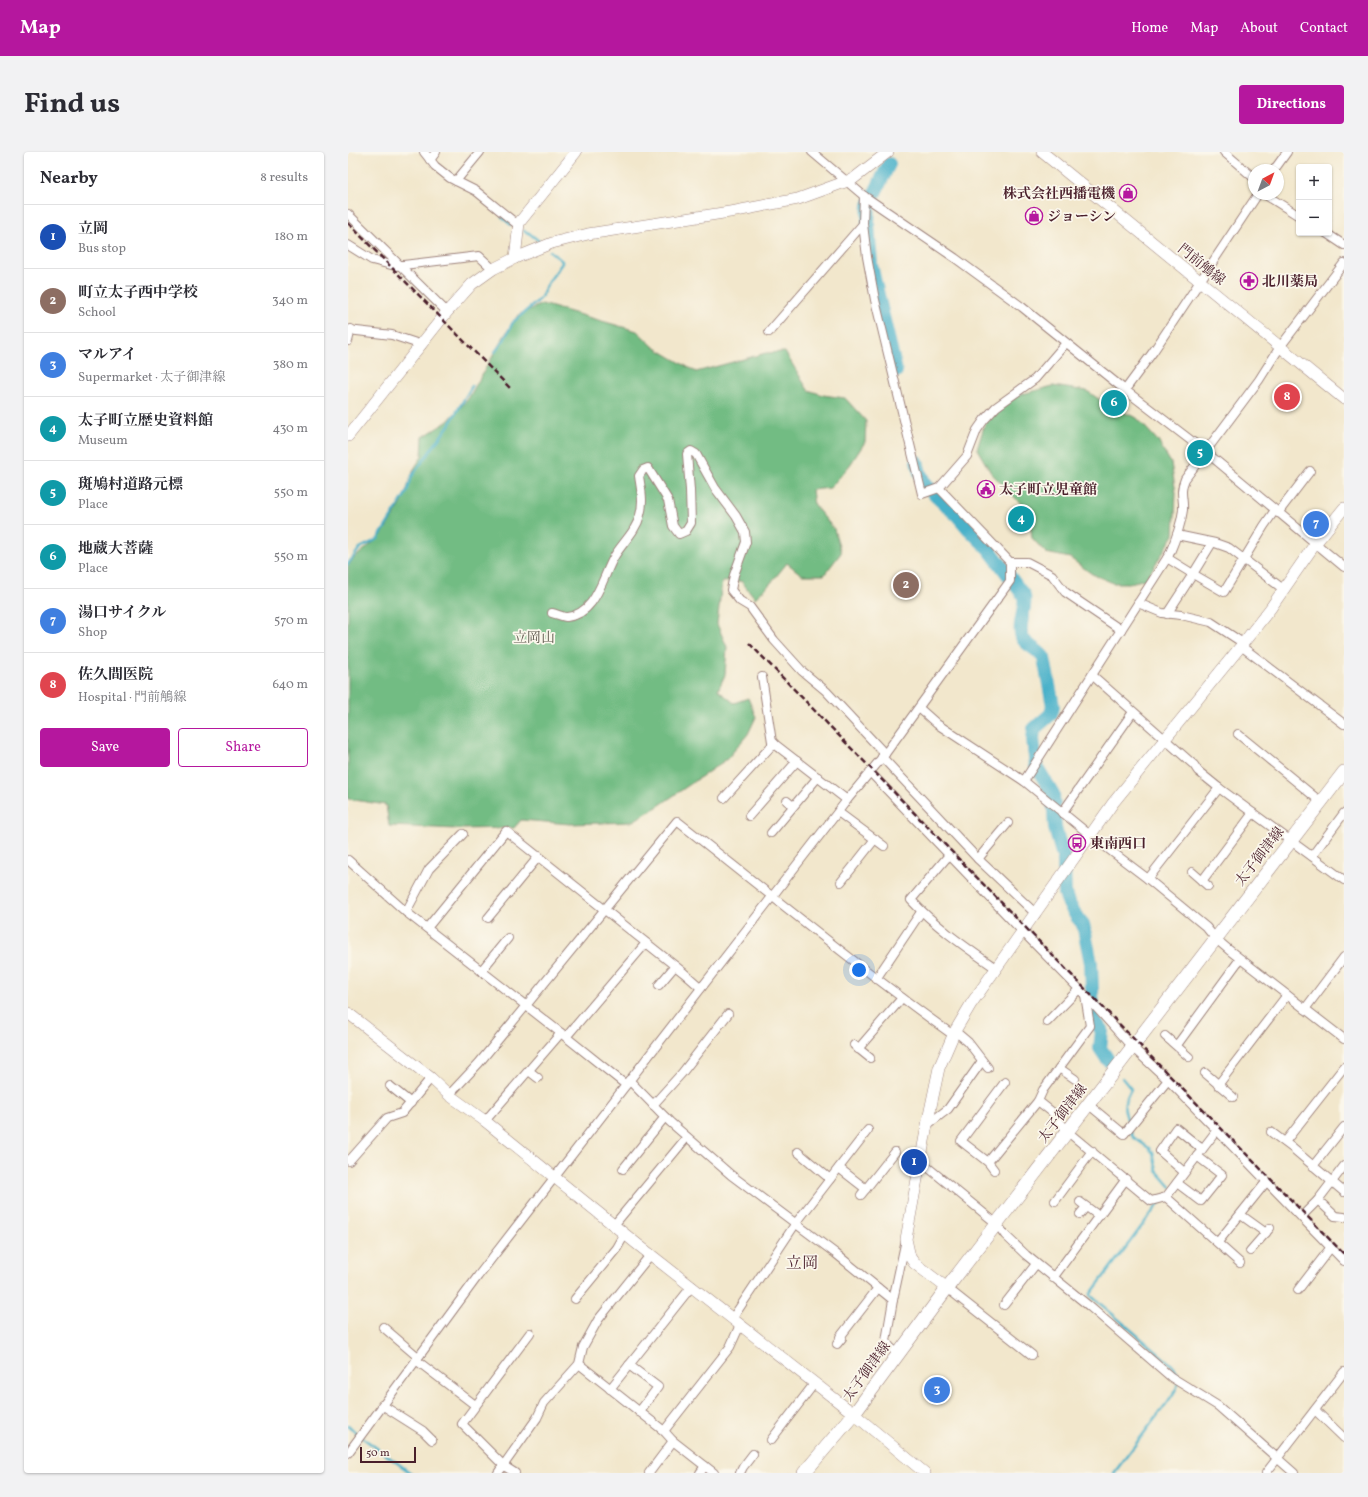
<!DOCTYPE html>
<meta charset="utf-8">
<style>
:root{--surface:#fff;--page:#f2f2f3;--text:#2b2b33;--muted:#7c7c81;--line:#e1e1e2;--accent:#b5179e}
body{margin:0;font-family:Vollkorn,"Noto Serif JP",serif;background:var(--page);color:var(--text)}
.controls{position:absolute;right:12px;top:12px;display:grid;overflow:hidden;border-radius:4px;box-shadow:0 1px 3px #0004}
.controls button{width:36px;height:36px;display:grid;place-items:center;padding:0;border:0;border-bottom:1px solid var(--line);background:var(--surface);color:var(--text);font:20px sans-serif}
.compass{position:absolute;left:900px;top:12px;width:36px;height:36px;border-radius:50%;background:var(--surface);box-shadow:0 1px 3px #0004;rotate:41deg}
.scale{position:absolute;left:12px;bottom:10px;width:56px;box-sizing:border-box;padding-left:4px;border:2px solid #4a1f2b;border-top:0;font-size:11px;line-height:14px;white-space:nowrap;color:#4a1f2b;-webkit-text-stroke:3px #fbf7ec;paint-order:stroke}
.you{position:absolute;left:511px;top:818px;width:14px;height:14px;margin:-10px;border:3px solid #fff;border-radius:50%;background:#1a73e8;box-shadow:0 0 0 6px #1a73e833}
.badge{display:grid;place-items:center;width:26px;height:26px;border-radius:50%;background:var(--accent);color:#fff;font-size:13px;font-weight:700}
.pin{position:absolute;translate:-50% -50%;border:2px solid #fff;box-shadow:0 1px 4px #0006}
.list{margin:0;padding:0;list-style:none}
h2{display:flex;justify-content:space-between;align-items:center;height:52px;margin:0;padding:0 16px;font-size:17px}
h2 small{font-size:13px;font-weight:400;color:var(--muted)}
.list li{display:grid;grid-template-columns:26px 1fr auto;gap:12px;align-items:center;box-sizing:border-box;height:64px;padding:0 16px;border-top:1px solid var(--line)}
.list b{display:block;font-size:15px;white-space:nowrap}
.list p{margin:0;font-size:13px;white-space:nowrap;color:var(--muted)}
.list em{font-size:13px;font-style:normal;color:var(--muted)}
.actions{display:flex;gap:8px;padding:12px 16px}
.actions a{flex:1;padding:9px 0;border:1px solid var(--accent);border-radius:4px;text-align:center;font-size:14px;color:var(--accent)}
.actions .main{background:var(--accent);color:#fff}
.map{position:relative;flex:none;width:996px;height:1321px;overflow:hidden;border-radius:4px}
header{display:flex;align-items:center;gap:24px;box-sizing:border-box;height:56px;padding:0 20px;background:var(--accent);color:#fff}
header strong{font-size:19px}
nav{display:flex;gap:22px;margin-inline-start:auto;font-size:14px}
.intro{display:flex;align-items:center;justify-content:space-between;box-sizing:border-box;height:96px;padding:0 24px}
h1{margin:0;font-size:28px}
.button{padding:10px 18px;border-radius:4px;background:var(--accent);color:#fff;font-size:14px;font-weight:700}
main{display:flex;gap:24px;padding:0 24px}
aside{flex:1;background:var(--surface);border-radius:4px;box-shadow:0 1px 3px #0004}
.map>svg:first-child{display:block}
.forest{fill:#72bc83;stroke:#5e6e57}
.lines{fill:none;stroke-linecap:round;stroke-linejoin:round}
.stream{stroke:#4ab1c9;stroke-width:2.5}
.river{stroke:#4ab1c9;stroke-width:14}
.street-casing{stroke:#9e837c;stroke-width:10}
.secondary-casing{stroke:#9e837c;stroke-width:12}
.primary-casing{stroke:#9e837c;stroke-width:14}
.street{stroke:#fff;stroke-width:8}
.secondary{stroke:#fff;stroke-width:11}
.primary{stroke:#fff;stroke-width:13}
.rail{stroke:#4a1f2b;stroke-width:2.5;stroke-dasharray:6 3;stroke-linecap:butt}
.labels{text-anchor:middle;stroke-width:3.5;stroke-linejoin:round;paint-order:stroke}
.poi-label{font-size:14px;font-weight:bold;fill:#4a1f2b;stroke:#fbf7ec;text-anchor:start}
.street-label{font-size:14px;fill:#4a1f2b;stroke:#fbf7ec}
.park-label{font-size:14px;fill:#5e584d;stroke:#fbf7ec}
.quarter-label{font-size:16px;fill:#4a1f2b;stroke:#fbf7ec}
</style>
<header>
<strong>Map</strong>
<nav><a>Home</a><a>Map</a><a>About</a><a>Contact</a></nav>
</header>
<div class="intro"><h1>Find us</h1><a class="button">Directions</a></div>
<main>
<aside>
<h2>Nearby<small>8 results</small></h2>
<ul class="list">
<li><span class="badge" style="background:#1a4fb4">1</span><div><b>立岡</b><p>Bus stop</p></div><em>180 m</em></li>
<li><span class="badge" style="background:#8d6e63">2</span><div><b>町立太子西中学校</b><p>School</p></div><em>340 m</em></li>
<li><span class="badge" style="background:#3f7fe0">3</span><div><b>マルアイ</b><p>Supermarket · 太子御津線</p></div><em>380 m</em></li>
<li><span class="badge" style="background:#0f9aa8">4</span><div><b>太子町立歴史資料館</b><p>Museum</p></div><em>430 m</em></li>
<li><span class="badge" style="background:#0f9aa8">5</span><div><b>斑鳩村道路元標</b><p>Place</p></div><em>550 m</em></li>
<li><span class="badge" style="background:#0f9aa8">6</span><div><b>地蔵大菩薩</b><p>Place</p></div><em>550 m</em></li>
<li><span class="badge" style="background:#3f7fe0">7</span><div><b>湯口サイクル</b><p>Shop</p></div><em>570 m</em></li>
<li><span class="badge" style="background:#e0444e">8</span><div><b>佐久間医院</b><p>Hospital · 門前鵤線</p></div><em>640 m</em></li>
</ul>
<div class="actions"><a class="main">Save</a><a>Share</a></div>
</aside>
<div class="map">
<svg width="996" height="1321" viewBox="0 0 996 1321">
<rect width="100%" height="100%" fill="#fbf7ec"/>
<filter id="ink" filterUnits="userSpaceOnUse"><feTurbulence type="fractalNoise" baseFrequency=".025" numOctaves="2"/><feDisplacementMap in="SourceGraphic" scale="8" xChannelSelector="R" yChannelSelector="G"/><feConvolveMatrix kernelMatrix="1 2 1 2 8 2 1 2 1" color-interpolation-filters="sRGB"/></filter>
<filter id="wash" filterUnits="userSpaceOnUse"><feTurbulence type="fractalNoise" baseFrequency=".012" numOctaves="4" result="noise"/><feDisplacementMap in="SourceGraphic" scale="16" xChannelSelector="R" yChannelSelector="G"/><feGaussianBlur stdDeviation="0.9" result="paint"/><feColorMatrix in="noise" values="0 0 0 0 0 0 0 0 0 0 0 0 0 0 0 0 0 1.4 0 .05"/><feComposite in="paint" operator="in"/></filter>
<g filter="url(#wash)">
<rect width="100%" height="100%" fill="#f2e7cc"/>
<g class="forest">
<polygon points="194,152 289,179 306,195 348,220 418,201 437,200 460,238 475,243 497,246 518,269 517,290 502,313 482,336 464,338 466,353 486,377 493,401 476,423 454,423 439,411 422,432 407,446 393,429 374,430 369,472 379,495 377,523 370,538 386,551 400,546 408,565 400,582 379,607 309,655 283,670 222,672 173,668 166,676 109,677 41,674 38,653 0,647 0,414 5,407 33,384 54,351 66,317 74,304 75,285 100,269 120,247 155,186 170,163"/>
<polygon points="705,234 739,239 761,254 789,266 810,289 823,311 828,341 826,383 798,427 782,431 765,431 744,422 722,406 698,401 684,386 681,360 643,321 629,297 637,271 650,259 670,243"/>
</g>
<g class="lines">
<g class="stream">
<polyline points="154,65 163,73"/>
<polyline points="176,79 181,81 191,89"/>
<polyline points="147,200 156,188 165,170 192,147 202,128 214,111 214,109 202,99"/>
<polyline points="0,412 12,396 30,387 59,340 64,324 101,273 124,234"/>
<path d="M 774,926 L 783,937 C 774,954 775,955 781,973"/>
<polyline points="782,978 785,985 801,996 805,1001 809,1019 823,1035"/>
<polyline points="0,1273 8,1281 63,1321"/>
<path d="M 766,1321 L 821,1248 C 831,1234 835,1228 824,1213 L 742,1143 L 812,1050"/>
</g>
<g class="river">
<polyline points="541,12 521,53 520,71 523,113 548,219"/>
<path d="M 569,310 L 572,321 L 576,330 L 590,346 L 609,363 L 620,376 L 641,397 L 676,444 C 679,457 668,475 675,487 C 681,495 691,498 696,506 L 705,554 L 703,562 L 686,577 L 685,587 L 688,614 L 705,642 L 707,676 L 716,708 L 717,742 L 721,752 L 729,765 L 735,772 L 743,811 L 745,866 L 754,879 L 752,896 L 760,908"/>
</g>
</g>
</g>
<g filter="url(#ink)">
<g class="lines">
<defs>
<g id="street">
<polyline points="76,0 87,14 102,26 128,39 170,73"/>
<polyline points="464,0 516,44 607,106 674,155 777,238 858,300 996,415"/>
<polyline points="876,0 906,26"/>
<polyline points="82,8 88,0"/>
<polyline points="926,18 939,0"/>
<polyline points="108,29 132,0"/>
<polyline points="916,42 951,64"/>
<polyline points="516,44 515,72 519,105 527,148 574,342 591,336 619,304 629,278 636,268 648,255 687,227 718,191"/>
<polyline points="0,62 99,160"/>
<polyline points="978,81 996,93"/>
<polyline points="0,93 24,108 47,114 131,104 145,117"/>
<polyline points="0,178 44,183 74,193"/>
<polyline points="421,180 515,72"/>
<polyline points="0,189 3,177"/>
<polyline points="777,238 805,200 910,42"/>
<polyline points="930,361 962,319"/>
<polyline points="829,383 867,391 881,396 935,437"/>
<polyline points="819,406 845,422 864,391"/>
<polyline points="662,410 679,410 704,423 717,440 773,478"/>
<polyline points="790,451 814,461 833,463 863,470 895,491"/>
<path d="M 204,461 C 209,462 215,465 219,465 C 248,462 254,426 266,405 C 274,391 288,380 292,363 C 296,349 293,338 291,324 L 295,318 L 300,316 L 320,348 L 325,374 L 331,382 L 338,379 L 343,371 L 342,338 L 339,302 L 343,299 L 348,302 L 367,336 L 388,364 L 397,380 L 398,390 L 386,423 L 383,438 L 392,449 L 402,455 L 426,488 L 454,519 L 478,539 L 537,602"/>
<polyline points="819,462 845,422 876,440 916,374 927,358"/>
<polyline points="893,494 996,572"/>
<polyline points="744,523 846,613 850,619 871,636 996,728"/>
<polyline points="414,525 424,590 499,648"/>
<polyline points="571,556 589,572 676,629 742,683 800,727 858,775 867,786 881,798 996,887"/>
<polyline points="890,582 973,650"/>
<polyline points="534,605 630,707 688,762"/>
<polyline points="522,620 675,780 737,843 784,895 820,928 996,1109"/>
<path d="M 676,629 L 821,403 C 827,389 833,374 835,358 C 836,346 831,341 837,327 L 911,228 L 932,195 L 996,111"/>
<polyline points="376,646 426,591"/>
<polyline points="439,649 445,654"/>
<polyline points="490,660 536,694"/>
<polyline points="714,661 785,560"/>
<polyline points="401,664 449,609"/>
<polyline points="423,681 470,625"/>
<path d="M 601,703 L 563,748 C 588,775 619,796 649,817"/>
<polyline points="964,704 996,661"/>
<polyline points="630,707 660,671"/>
<polyline points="0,708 58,760 213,881 278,933"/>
<polyline points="844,720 860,734"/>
<polyline points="800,727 871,636"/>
<polyline points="854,729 905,661"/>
<polyline points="493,730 527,687"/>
<polyline points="58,760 81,717 115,682"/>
<polyline points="140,766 191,704"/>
<polyline points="79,776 158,679 336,821 353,836"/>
<polyline points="133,819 160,786"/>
<polyline points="528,827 573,760"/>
<polyline points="311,833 327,814"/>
<polyline points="957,857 996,805"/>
<polyline points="699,870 731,837"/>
<polyline points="607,879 620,890 640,916"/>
<polyline points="817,884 841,905"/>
<polyline points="218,885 298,791"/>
<polyline points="506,893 522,906"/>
<polyline points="829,893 892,807"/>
<polyline points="510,897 554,846"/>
<polyline points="711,916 727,927"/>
<polyline points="181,919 190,926"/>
<polyline points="857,921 885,945"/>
<polyline points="281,928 322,970 383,1023 487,1101 545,1148"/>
<polyline points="870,933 939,843"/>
<polyline points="42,934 63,951"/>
<path d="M 101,943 L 131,911 L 329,669 C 421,741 510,815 605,883"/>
<polyline points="690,949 704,960 720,980 803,1049 818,1045 869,978"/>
<polyline points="305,953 334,921 380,862"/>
<polyline points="741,953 776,982 820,928"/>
<polyline points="137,969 213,881"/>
<polyline points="579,973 600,957 634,909"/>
<polyline points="923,980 943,995 996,1040"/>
<polyline points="937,990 996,915"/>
<polyline points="450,1000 482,1027"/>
<polyline points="0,1008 1,1009 39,966 54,961 83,926"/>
<polyline points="572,1009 649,1072 657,1083 678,1103 741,1154 823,1225 870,1254 946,1321"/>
<polyline points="640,1010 690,949 695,938 742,874 737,843"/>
<polyline points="965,1014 996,975"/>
<polyline points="491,1016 518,1037"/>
<polyline points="275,1017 317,965"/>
<polyline points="646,1018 640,1010 613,989 657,930"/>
<polyline points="836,1020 812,999 828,976 854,997"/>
<polyline points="829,1031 853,1049 874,1023 849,1004"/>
<polyline points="513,1043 547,1000"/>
<polyline points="818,1045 892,1111"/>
<polyline points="970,1048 987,1064 996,1065"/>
<polyline points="707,1049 744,999"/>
<polyline points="732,1050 751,1064"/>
<polyline points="732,1062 738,1055"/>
<polyline points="893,1063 918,1081"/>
<polyline points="954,1064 970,1048 996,1014"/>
<polyline points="266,1073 339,985"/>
<polyline points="870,1090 919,1029"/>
<polyline points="902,1099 922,1076"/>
<polyline points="705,1126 778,1027"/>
<polyline points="599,1136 684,1203"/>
<polyline points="950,1138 983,1095"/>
<polyline points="227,1147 269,1096 277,1082"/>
<polyline points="656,1153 688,1112"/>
<polyline points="384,1167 448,1071 520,978"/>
<polyline points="35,1175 70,1205"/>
<polyline points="489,1192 494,1186 492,1185 530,1136"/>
<polyline points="550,1202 542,1195 538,1189 545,1148 557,1092"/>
<polyline points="68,1208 127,1253"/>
<polyline points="231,1212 316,1279 325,1289 366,1321"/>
<polyline points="281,1213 310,1235 291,1260"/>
<polyline points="262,1237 344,1134"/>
<polyline points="34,1253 75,1279 84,1288"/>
<polyline points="967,1258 996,1286"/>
<polyline points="316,1279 382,1195 392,1173"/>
<polyline points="423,1288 466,1232"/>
<polyline points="0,1301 130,1124 499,648 537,602 662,429 662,410 591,336"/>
<polyline points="150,1321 189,1266 196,1251 231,1212 235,1195 250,1168 303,1102"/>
<polyline points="167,1321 156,1314 114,1272 182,1181"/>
<polyline points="301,1321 325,1289"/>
<polyline points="352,1321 357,1314"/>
<polyline points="392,1321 395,1315 405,1302"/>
<polyline points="918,1321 996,1220"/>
</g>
<g id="secondary">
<polyline points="694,0 996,247"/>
<polyline points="167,106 171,71 228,0"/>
<polyline points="0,284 99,160 124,132 145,117 167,106 204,91 240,82 388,59 450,47 505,27 540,0"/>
<polyline points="0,861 83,926 101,943 137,969 289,1092 506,1262 577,1321"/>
<polyline points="599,1136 566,1111 562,1105 558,1087 579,973 591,916 607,879 623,852 765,651 893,494 922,457 967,392 996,356"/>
</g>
<polyline id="primary" points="456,1321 506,1262 599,1136 996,620"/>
</defs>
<use href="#street" class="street-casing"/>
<use href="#secondary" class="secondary-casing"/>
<use href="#primary" class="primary-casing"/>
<use href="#street" class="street"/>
<use href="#secondary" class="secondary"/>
<use href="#primary" class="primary"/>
<g class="rail">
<polyline points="0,71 162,236"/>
<polyline points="401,491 814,916 996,1102"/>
</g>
</g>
</g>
<defs>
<symbol id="shop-ring" viewBox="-11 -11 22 22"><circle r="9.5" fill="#fbf7ec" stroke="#b5179e" stroke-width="1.5"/><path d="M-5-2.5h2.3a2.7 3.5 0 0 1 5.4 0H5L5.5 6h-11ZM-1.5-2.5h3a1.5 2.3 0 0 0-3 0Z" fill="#b5179e"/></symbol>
<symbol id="pharmacy-ring" viewBox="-11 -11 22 22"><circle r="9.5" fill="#fbf7ec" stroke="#b5179e" stroke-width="1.5"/><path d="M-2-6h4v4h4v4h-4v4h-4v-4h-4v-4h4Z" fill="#b5179e"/></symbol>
<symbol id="civic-ring" viewBox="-11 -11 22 22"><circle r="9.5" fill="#fbf7ec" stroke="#b5179e" stroke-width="1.5"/><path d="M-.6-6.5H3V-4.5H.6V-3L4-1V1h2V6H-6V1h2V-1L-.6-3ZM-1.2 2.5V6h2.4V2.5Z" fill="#b5179e"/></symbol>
<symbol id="bus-ring" viewBox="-11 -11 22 22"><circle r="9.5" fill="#fbf7ec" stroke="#b5179e" stroke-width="1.5"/><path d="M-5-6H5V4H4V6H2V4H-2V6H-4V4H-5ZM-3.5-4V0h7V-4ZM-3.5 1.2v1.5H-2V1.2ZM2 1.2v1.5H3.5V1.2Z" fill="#b5179e"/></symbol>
</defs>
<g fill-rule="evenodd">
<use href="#shop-ring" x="770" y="31" width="20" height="20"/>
<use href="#shop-ring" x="676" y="54" width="20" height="20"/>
<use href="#pharmacy-ring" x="891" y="119" width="20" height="20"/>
<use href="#civic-ring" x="628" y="327" width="20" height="20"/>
<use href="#bus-ring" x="719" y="681" width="20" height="20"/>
</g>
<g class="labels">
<g class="poi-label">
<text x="767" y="46" text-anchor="end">株式会社西播電機</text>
<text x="699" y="69">ジョーシン</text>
<text x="914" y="134">北川薬局</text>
<text x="651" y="342">太子町立児童館</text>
<text x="742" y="696">東南西口</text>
</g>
<g class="street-label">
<text transform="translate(854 112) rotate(39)" y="5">門前鵤線</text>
<text transform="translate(911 704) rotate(-52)" y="5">太子御津線</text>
<text transform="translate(714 961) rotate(-52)" y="5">太子御津線</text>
<text transform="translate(518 1219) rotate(-54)" y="5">太子御津線</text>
</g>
<g class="park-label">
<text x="186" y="490">立岡山</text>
</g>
<g class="quarter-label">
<text x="454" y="1116">立岡</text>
</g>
</g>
</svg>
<div class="controls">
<button>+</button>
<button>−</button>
</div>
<svg class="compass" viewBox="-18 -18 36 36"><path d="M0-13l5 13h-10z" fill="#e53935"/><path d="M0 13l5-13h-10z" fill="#7c7c81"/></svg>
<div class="scale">50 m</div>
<div class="you"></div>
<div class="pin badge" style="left:566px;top:1010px;background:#1a4fb4">1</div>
<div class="pin badge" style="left:558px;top:433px;background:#8d6e63">2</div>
<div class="pin badge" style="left:589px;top:1238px;background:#3f7fe0">3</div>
<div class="pin badge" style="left:673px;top:367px;background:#0f9aa8">4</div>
<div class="pin badge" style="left:852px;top:301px;background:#0f9aa8">5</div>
<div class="pin badge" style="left:766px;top:251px;background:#0f9aa8">6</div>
<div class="pin badge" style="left:968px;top:372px;background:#3f7fe0">7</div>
<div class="pin badge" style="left:939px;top:245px;background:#e0444e">8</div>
</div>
</main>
